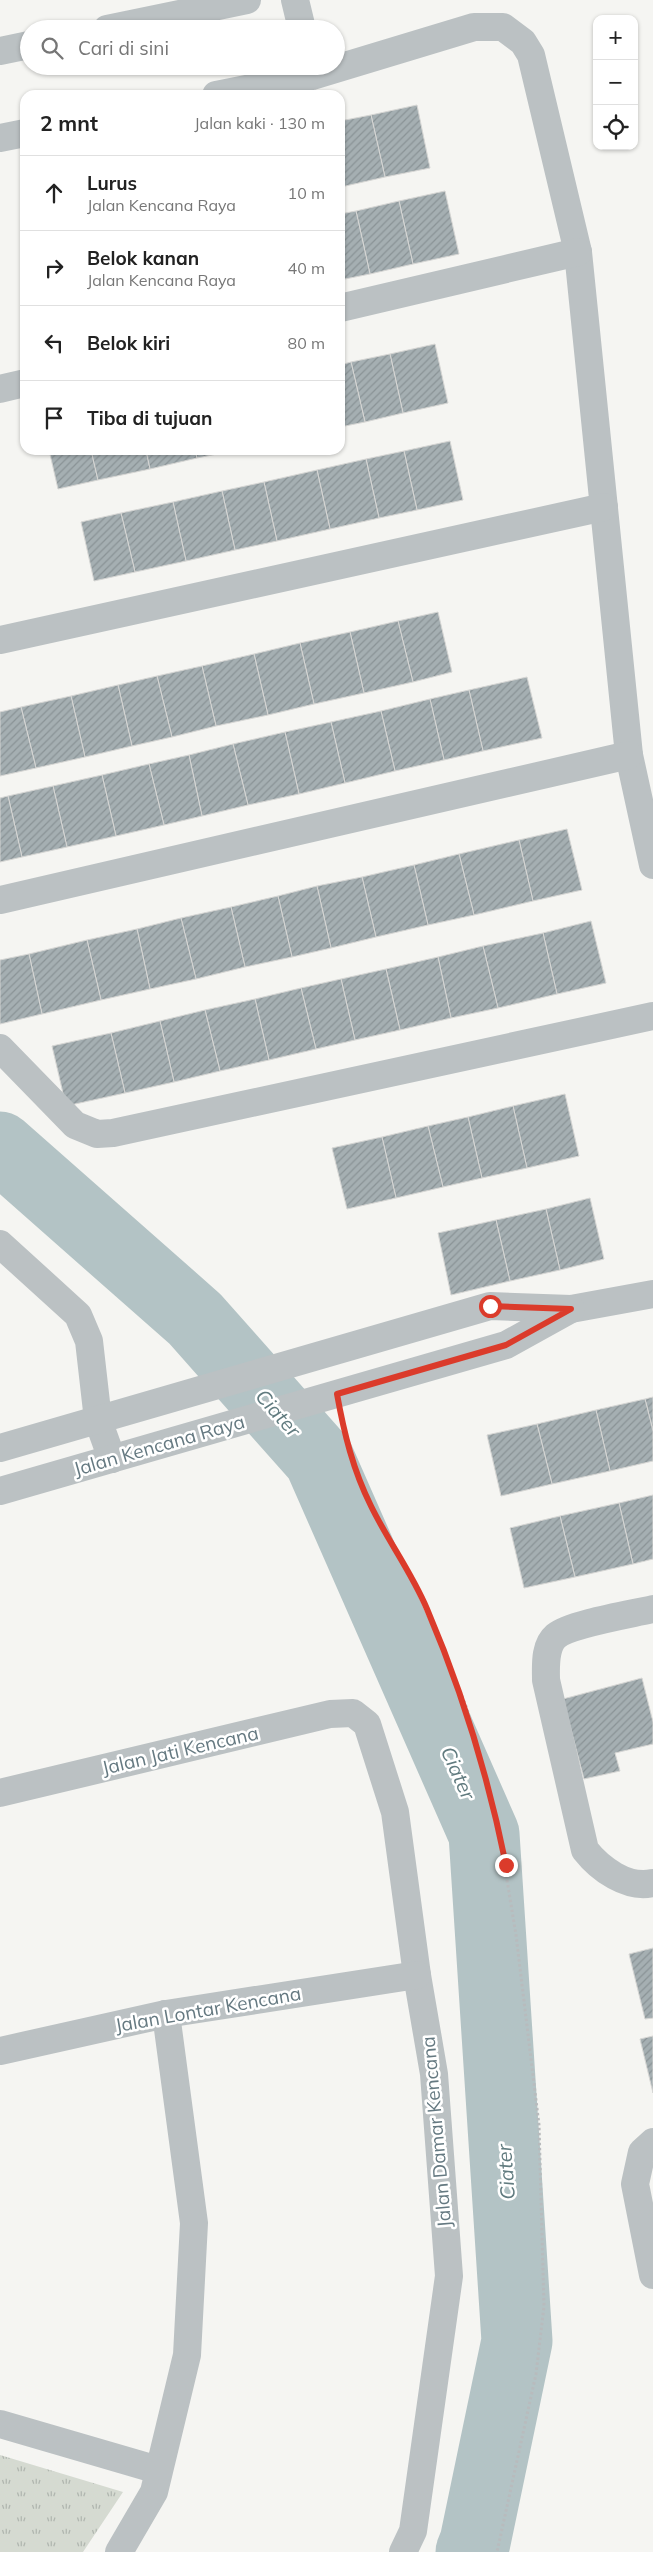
<!DOCTYPE html>
<html lang="id">
<meta charset="utf-8">
<style>
:root{--surface:#fff;--page:#f6f6f6;--text:#222;--muted:#767676;--line:#e0e0e0}
body{margin:0;font-family:Mulish,sans-serif;background:var(--page);color:var(--text)}
.controls{position:absolute;right:15px;top:15px;display:grid;overflow:hidden;border-radius:10px;box-shadow:0 1px 4px #0004}
.controls button{width:45px;height:45px;display:grid;place-items:center;padding:0;border:0;border-bottom:1px solid var(--line);background:var(--surface);color:var(--text);font:25px sans-serif}
.stop{position:absolute;width:15px;height:15px;margin:-11px;border:4px solid #db3b2b;border-radius:50%;background:#fff}
.stop.end{background:#db3b2b;border-color:#fff;box-shadow:0 1px 5px #0008}
.list{margin:0;padding:0;list-style:none}
h2{display:flex;justify-content:space-between;align-items:center;height:65px;margin:0;padding:0 20px;font-size:21px}
h2 small{font-size:16px;font-weight:400;color:var(--muted)}
.list li{display:grid;grid-template-columns:32px 1fr auto;gap:15px;align-items:center;box-sizing:border-box;height:75px;padding:0 20px;border-top:1px solid var(--line)}
.list b{display:block;font-size:19px;white-space:nowrap}
.list p{margin:0;font-size:16px;white-space:nowrap;color:var(--muted)}
.list em{font-size:16px;font-style:normal;color:var(--muted)}
.icon{flex:none;width:28px;height:28px;fill:none;stroke:currentColor;stroke-width:2;stroke-linecap:round;stroke-linejoin:round}
.map{position:relative;flex:none;width:653px;height:2552px;overflow:hidden}
.search{position:absolute;background:var(--surface);box-shadow:0 1px 4px #0004;left:20px;top:20px;width:325px;height:55px;display:flex;align-items:center;gap:12px;box-sizing:border-box;padding:0 18px;border-radius:28px;color:var(--muted);font-size:19px}
.panel{position:absolute;background:var(--surface);box-shadow:0 1px 4px #0004;left:20px;top:90px;width:325px;height:365px;border-radius:15px}
.map>svg:first-child{display:block}
.park{fill:url(#park-tufts)}
.lines{fill:none;stroke-linecap:round;stroke-linejoin:round}
.river{stroke:#b3c3c5;stroke-width:71}
.building{fill:url(#building-hatch);stroke:#d6d6d4}
.path{stroke:#b8bbbd;stroke-width:3;stroke-dasharray:2.5 2.5;stroke-linecap:butt}
.minor{stroke:#bbc1c3;stroke-width:28}
.route{stroke:#db3b2b;stroke-width:6}
.labels{text-anchor:middle;stroke-width:5;stroke-linejoin:round;paint-order:stroke}
.street-label{font-size:19px;fill:#657981;stroke:#fff}
.water-label{font-size:20px;font-style:italic;fill:#617b7f;stroke:#fff}
</style>
<div class="map">
<svg width="653" height="2552" viewBox="0 0 653 2552">
<defs>
<pattern id="park-tufts" width="24" height="20" patternUnits="userSpaceOnUse" patternTransform="scale(1.25)"><rect width="24" height="20" fill="#d5dad1"/><path d="M3 7l-1-3M5 7V3M7 7l1-3M15 17l-1-3M17 17v-4M19 17l1-3" fill="none" stroke="#b0b6af"/></pattern>
<pattern id="building-hatch" width="6" height="6" patternUnits="userSpaceOnUse" patternTransform="scale(1.25)"><rect width="6" height="6" fill="#a5afb2"/><path d="M-1 1l2-2M0 6l6-6M5 7l2-2" fill="none" stroke="#8a9396"/></pattern>
</defs>
<rect width="100%" height="100%" fill="#f5f5f2"/>
<polygon class="park" points="0,2455 123,2492 83,2552 0,2552"/>
<g class="lines">
<polyline class="river" points="0,1147 195,1319 319,1459 484,1834 517,2341 475,2542 471,2552"/>
</g>
<g class="building">
<polygon points="417,105 430,168 385,177 371,115"/>
<polygon points="371,115 385,177 341,187 340,121"/>
<polygon points="445,191 459,254 413,264 399,201"/>
<polygon points="399,201 413,264 370,274 356,211"/>
<polygon points="356,211 370,274 340,280 340,214"/>
<polygon points="435,344 448,403 403,413 390,354"/>
<polygon points="390,354 403,413 365,422 351,362"/>
<polygon points="351,362 365,422 340,427 340,365"/>
<polygon points="450,441 463,500 417,510 404,451"/>
<polygon points="49,450 91,450 98,480 58,489"/>
<polygon points="91,450 146,450 150,469 98,480"/>
<polygon points="146,450 195,450 197,458 150,469"/>
<polygon points="195,450 237,450 197,458"/>
<polygon points="404,451 417,510 379,518 366,459"/>
<polygon points="366,459 379,518 330,529 317,470"/>
<polygon points="317,470 330,529 277,541 264,482"/>
<polygon points="264,482 277,541 235,550 222,491"/>
<polygon points="222,491 235,550 186,561 173,502"/>
<polygon points="173,502 186,561 135,572 121,513"/>
<polygon points="121,513 135,572 94,581 81,522"/>
<polygon points="438,612 452,672 413,682 398,621"/>
<polygon points="398,621 413,682 364,693 350,632"/>
<polygon points="350,632 364,693 314,704 300,643"/>
<polygon points="300,643 314,704 268,715 254,654"/>
<polygon points="254,654 268,715 216,726 202,666"/>
<polygon points="202,666 216,726 172,737 157,676"/>
<polygon points="157,676 172,737 132,746 118,685"/>
<polygon points="527,677 542,738 483,751 469,690"/>
<polygon points="118,685 132,746 85,757 71,696"/>
<polygon points="469,690 483,751 444,760 430,699"/>
<polygon points="71,696 85,757 36,768 21,707"/>
<polygon points="430,699 444,760 395,771 381,711"/>
<polygon points="21,707 36,768 0,776 0,712"/>
<polygon points="381,711 395,771 345,783 331,722"/>
<polygon points="331,722 345,783 299,794 285,732"/>
<polygon points="285,732 299,794 248,805 233,744"/>
<polygon points="233,744 248,805 202,816 189,755"/>
<polygon points="189,755 202,816 164,825 149,764"/>
<polygon points="149,764 164,825 116,836 102,775"/>
<polygon points="102,775 116,836 67,847 53,786"/>
<polygon points="53,786 67,847 22,857 8,796"/>
<polygon points="8,796 22,857 0,862 0,798"/>
<polygon points="567,829 582,890 533,901 519,840"/>
<polygon points="519,840 533,901 474,915 459,854"/>
<polygon points="459,854 474,915 428,925 414,865"/>
<polygon points="414,865 428,925 376,937 362,877"/>
<polygon points="362,877 376,937 331,948 317,886"/>
<polygon points="317,886 331,948 292,957 278,896"/>
<polygon points="278,896 292,957 245,967 231,907"/>
<polygon points="231,907 245,967 196,979 181,918"/>
<polygon points="181,918 196,979 150,989 137,929"/>
<polygon points="591,921 606,983 557,994 543,933"/>
<polygon points="137,929 150,989 101,1000 87,940"/>
<polygon points="543,933 557,994 498,1008 483,946"/>
<polygon points="87,940 101,1000 42,1014 29,954"/>
<polygon points="483,946 498,1008 451,1018 438,957"/>
<polygon points="29,954 42,1014 0,1024 0,960"/>
<polygon points="438,957 451,1018 400,1030 386,969"/>
<polygon points="386,969 400,1030 355,1040 341,979"/>
<polygon points="341,979 355,1040 316,1049 301,988"/>
<polygon points="301,988 316,1049 269,1060 255,999"/>
<polygon points="255,999 269,1060 220,1071 205,1010"/>
<polygon points="205,1010 220,1071 174,1082 160,1021"/>
<polygon points="160,1021 174,1082 125,1093 111,1033"/>
<polygon points="111,1033 125,1093 66,1106 52,1046"/>
<polygon points="565,1094 579,1156 527,1168 513,1106"/>
<polygon points="513,1106 527,1168 482,1178 468,1117"/>
<polygon points="468,1117 482,1178 443,1187 428,1126"/>
<polygon points="428,1126 443,1187 396,1198 382,1137"/>
<polygon points="382,1137 396,1198 347,1209 332,1148"/>
<polygon points="590,1198 604,1259 560,1270 546,1209"/>
<polygon points="546,1209 560,1270 510,1281 496,1220"/>
<polygon points="496,1220 510,1281 451,1295 438,1233"/>
<polygon points="653,1397 653,1431 645,1399"/>
<polygon points="645,1399 653,1431 653,1461 610,1471 596,1410"/>
<polygon points="596,1410 610,1471 552,1484 537,1424"/>
<polygon points="537,1424 552,1484 501,1496 487,1435"/>
<polygon points="653,1495 653,1559 633,1564 619,1503"/>
<polygon points="619,1503 633,1564 575,1577 560,1516"/>
<polygon points="560,1516 575,1577 524,1588 510,1528"/>
<polygon points="642,1678 653,1722 653,1744 615,1753 620,1771 584,1779 563,1699"/>
<polygon points="653,1948 653,2018 645,2019 629,1954"/>
<polygon points="653,2036 653,2093 640,2039"/>
</g>
<g class="lines">
<polyline class="path" points="343,1427 353,1466 370,1506 426,1607 467,1709 497,1819 516,1935 539,2125 544,2306 536,2374 497,2552"/>
<g class="minor">
<polyline points="295,0 302,29"/>
<polyline points="107,29 247,0"/>
<polyline points="0,51 29,45"/>
<polyline points="216,95 312,76 474,27 503,27 523,42 531,55 578,252 629,755 653,865"/>
<polyline points="0,138 25,133"/>
<polyline points="340,308 578,252"/>
<polyline points="0,389 25,383"/>
<polyline points="0,640 604,507"/>
<polyline points="0,900 629,755"/>
<polyline points="0,1048 75,1125 97,1134 113,1133 653,1016"/>
<polyline points="0,1244 78,1315 89,1341 98,1420 112,1459"/>
<polyline points="0,1448 490,1306 571,1309 653,1294"/>
<polyline points="0,1491 506,1345 571,1309"/>
<path d="M 653,1609 C 632,1614 570,1624 556,1636 C 544,1646 546,1667 546,1680 L 585,1850 C 600,1869 627,1889 653,1883"/>
<polyline points="0,1793 330,1714 353,1713 367,1724 395,1812 417,1975 434,2074 449,2276 413,2531 403,2552"/>
<polyline points="0,2051 166,2014 417,1975"/>
<polyline points="653,2142 642,2152 635,2184 653,2275"/>
<polyline points="0,2424 158,2470"/>
<polyline points="119,2552 154,2492 187,2355 194,2223 166,2014"/>
</g>
</g>
<g class="lines">
<path class="route" d="M 490,1306 L 571,1309 L 506,1345 L 337,1394 C 344,1433 353,1470 371,1506 C 388,1541 412,1573 427,1609 C 463,1693 488,1776 506,1865"/>
</g>
<g class="labels">
<g class="street-label">
<text transform="translate(159 1445) rotate(-16)" y="7">Jalan Kencana Raya</text>
<text transform="translate(180 1750) rotate(-13)" y="7">Jalan Jati Kencana</text>
<text transform="translate(208 2009) rotate(-10)" y="7">Jalan Lontar Kencana</text>
<text transform="translate(436 2132) rotate(-95)" y="7">Jalan Damar Kencana</text>
</g>
<g class="water-label">
<text transform="translate(278 1413) rotate(48)" y="7">Ciater</text>
<text transform="translate(458 1773) rotate(66)" y="7">Ciater</text>
<text transform="translate(506 2172) rotate(-94)" y="7">Ciater</text>
</g>
</g>
</svg>
<div class="controls">
<button>+</button>
<button>−</button>
<button><svg class="icon" aria-label="locate" viewBox="0 0 24 24"><circle cx="12" cy="12" r="6"/><path d="M12 2v4M12 18v4M2 12h4M18 12h4"/></svg></button>
</div>
<div class="stop" style="left:490px;top:1306px"></div>
<div class="stop end" style="left:506px;top:1865px"></div>
<div class="search"><svg class="icon" aria-label="search" viewBox="0 0 24 24"><circle cx="10" cy="10" r="6"/><path d="M15 15l6 6"/></svg>Cari di sini</div>
<section class="panel">
<h2>2 mnt<small>Jalan kaki · 130 m</small></h2>
<ul class="list">
<li><svg class="icon" aria-label="ahead" viewBox="0 0 24 24"><path d="M12 20V5M6 11l6-6 6 6"/></svg><div><b>Lurus</b><p>Jalan Kencana Raya</p></div><em>10 m</em></li>
<li><svg class="icon" aria-label="right" viewBox="0 0 24 24"><path d="M7 20v-9h11M14 6l5 5-5 5"/></svg><div><b>Belok kanan</b><p>Jalan Kencana Raya</p></div><em>40 m</em></li>
<li><svg class="icon" aria-label="left" viewBox="0 0 24 24"><path d="M17 20v-9H6M10 6l-5 5 5 5"/></svg><div><b>Belok kiri</b></div><em>80 m</em></li>
<li><svg class="icon" aria-label="arrive" viewBox="0 0 24 24"><path d="M6 21V4h12l-3 4 3 4H6"/></svg><div><b>Tiba di tujuan</b></div></li>
</ul>
</section>
</div>
